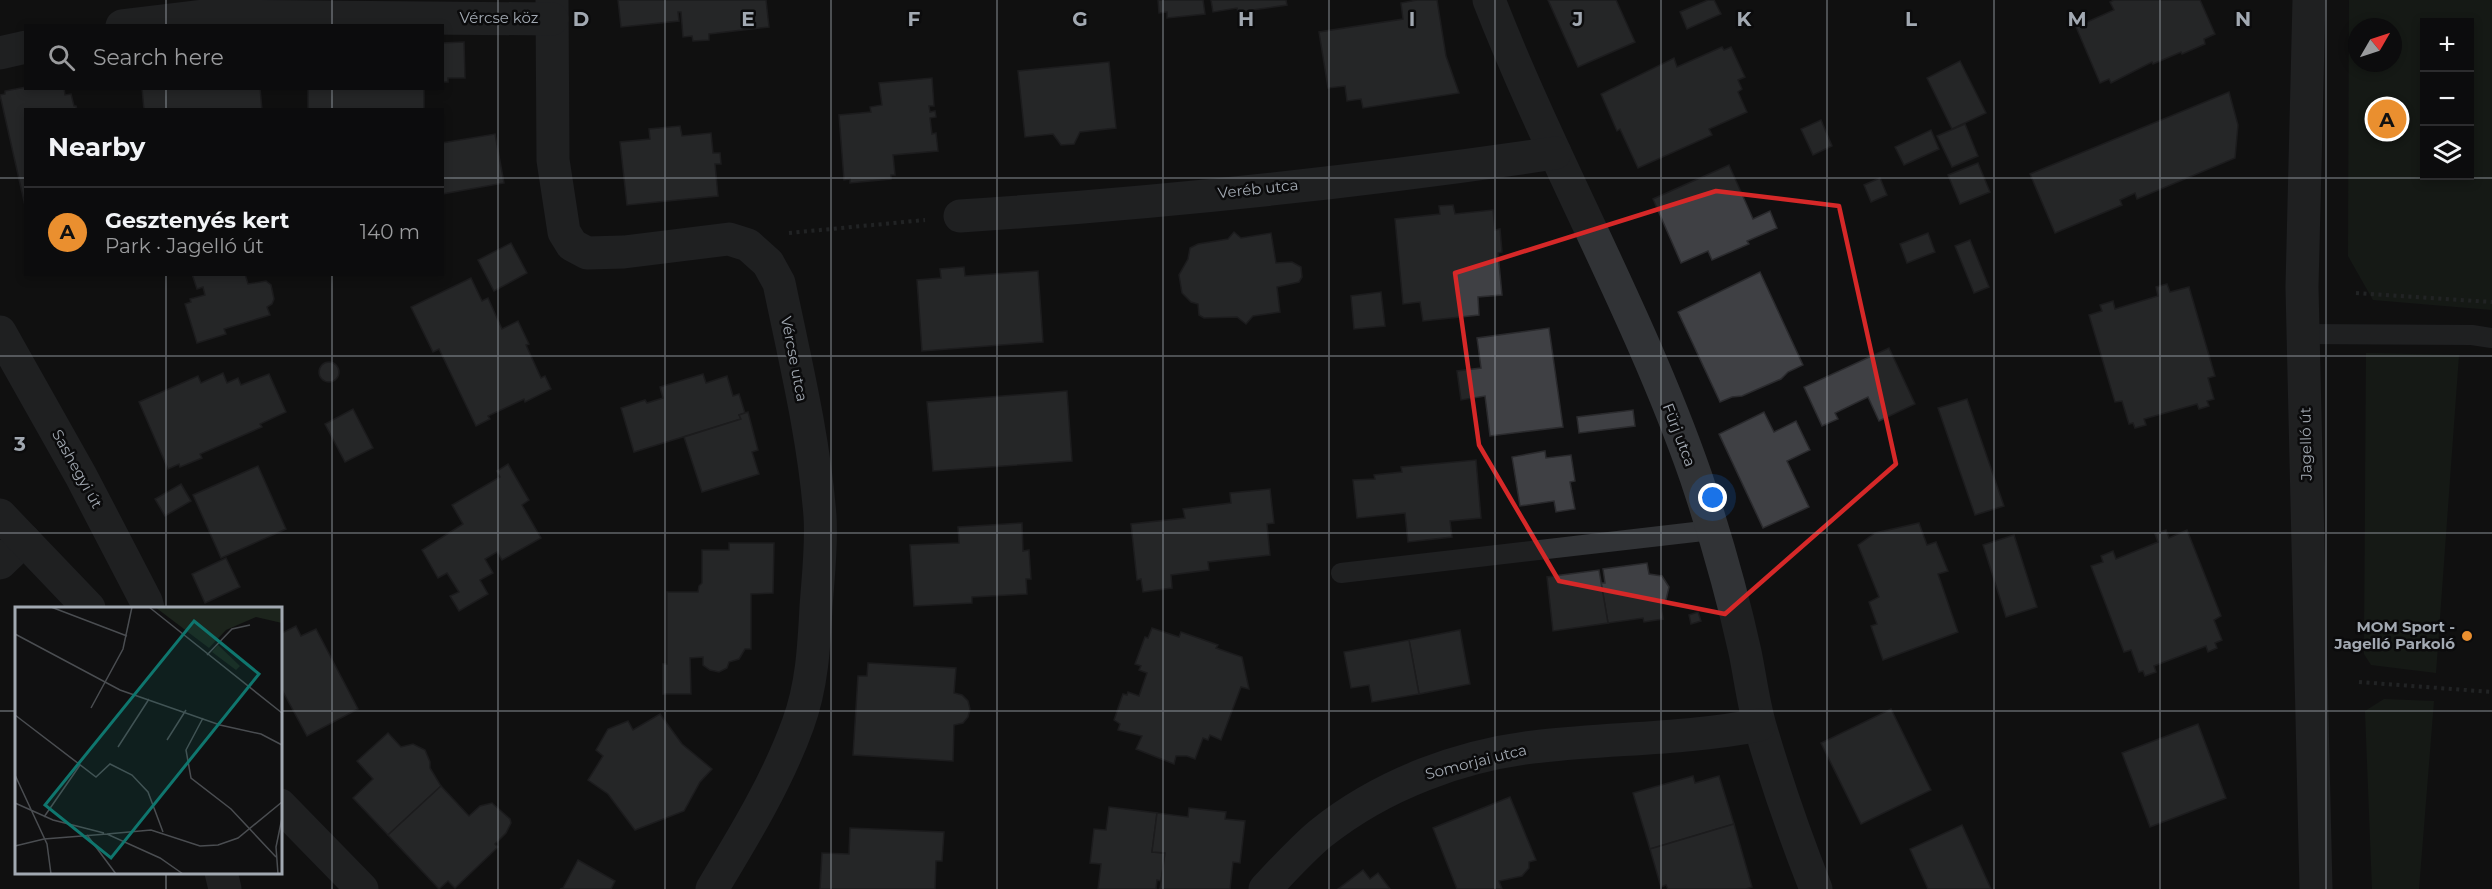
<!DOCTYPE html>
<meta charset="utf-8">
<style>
:root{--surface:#0c0c0d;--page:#151516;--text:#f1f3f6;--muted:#9a9b9d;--line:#2c2c2e;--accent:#ea8f2f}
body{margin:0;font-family:Montserrat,sans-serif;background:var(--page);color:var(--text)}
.controls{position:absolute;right:18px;top:18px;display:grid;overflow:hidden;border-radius:0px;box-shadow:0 3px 9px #0003}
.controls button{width:54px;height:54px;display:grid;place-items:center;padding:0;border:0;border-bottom:2px solid var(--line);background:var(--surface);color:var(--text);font:30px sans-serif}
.compass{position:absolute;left:2348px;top:18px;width:54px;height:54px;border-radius:50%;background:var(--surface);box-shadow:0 3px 9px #0003;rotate:51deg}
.you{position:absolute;left:1713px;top:498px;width:21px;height:21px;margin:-15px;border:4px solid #fff;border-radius:50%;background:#1a73e8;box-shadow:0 0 0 9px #1a73e833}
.badge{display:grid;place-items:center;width:39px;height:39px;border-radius:50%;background:var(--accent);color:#111;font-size:20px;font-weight:700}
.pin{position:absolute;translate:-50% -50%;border:3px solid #fff;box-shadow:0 2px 6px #0006}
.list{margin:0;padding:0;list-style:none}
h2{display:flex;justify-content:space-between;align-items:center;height:78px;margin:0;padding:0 24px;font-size:26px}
h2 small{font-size:20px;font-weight:400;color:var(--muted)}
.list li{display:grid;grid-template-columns:39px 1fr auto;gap:18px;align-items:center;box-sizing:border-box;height:90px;padding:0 24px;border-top:2px solid var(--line)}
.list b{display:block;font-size:22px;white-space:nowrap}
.list p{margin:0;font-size:20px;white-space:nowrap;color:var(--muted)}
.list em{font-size:20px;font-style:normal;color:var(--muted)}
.icon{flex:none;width:33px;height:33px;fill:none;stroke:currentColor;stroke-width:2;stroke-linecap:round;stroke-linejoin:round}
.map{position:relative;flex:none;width:2492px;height:889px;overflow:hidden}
.search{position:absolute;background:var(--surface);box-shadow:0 3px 9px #0003;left:24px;top:24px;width:420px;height:66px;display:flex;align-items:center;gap:15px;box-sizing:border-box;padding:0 21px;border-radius:0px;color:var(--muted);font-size:22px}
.panel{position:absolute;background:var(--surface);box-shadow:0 3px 9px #0003;left:24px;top:108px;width:420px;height:168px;border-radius:0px}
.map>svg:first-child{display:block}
.green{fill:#1c241c;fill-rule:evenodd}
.building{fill:#3f4044;stroke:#2a2a2d;stroke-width:1.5}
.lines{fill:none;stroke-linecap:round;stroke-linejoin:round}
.path{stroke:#373a3d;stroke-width:4;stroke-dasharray:3 4.5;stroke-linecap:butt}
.service{stroke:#313336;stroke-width:20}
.minor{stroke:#313336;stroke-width:33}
.tertiary{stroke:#313336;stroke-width:33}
.marked{fill:none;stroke:#d62828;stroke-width:4.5;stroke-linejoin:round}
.grid{fill:none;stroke:#a2a9b2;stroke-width:1.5;stroke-opacity:0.55}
.poi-dot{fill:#ea8f2f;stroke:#0b0b0c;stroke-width:2}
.labels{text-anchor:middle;stroke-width:5;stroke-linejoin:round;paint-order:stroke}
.street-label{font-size:15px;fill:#a2a9b2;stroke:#0b0b0c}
.poi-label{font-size:15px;font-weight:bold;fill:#a2a9b2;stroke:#0b0b0c;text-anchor:end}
.inset-road{fill:none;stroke:#4a4d51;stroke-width:1.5}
.view{fill:#0f766e;fill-opacity:0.15;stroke:#0f766e;stroke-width:3}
.inset-edge{fill:none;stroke:#a2a9b2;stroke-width:3}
.grid-label{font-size:20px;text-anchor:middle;font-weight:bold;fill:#a2a9b2;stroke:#0b0b0c;stroke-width:5;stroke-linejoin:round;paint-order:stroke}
</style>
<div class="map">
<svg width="2492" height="889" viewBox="0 0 2492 889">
<rect width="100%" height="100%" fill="#101011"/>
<g class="green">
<path d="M 2349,0 L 2492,0 L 2492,310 L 2373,300 L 2348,256 ZM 2424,22 L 2470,22 L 2470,176 L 2424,176 ZM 2357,27 L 2393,27 L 2393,63 L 2357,63 Z"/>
<polygon points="2366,353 2459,355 2436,673 2371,665 2364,654"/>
<polygon points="2384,699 2434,701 2419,889 2372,889 2365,711"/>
</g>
<g class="building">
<polygon points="618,0 766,0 769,27 709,34 709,40 693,41 692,36 683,37 681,12 678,12 679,21 621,27"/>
<polygon points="1158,0 1203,0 1205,14 1167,18 1167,12 1159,13"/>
<polygon points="1211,0 1286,0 1287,5 1238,12 1237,8 1213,12"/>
<polygon points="1417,0 1437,0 1446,56 1459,93 1363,108 1361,99 1347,101 1345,86 1328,88 1319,32 1403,19 1401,3"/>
<polygon points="1548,0 1616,0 1635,42 1578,67"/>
<polygon points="1708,0 1714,0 1721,14 1687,29 1680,12"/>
<polygon points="2114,0 2200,0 2215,34 2204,39 2205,44 2182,54 2181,52 2153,64 2152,62 2111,83 2109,79 2100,83 2076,27 2114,10 2110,2"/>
<polygon points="464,42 465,78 448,78 448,82 442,82 442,43"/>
<polygon points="1722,47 1724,50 1731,47 1745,77 1738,80 1742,89 1738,92 1747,112 1709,129 1712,135 1638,168 1620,129 1617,131 1601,94 1674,58 1677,67"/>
<polygon points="1960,61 1986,113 1952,129 1927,78"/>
<polygon points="1109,62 1116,128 1080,132 1074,144 1061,145 1053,134 1025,137 1018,71"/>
<polygon points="932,78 934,106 929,106 930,112 935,111 936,117 930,118 932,134 936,133 938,151 893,155 895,175 891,175 891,179 850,183 850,179 844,180 839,115 871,112 870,107 882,105 879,83"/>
<polygon points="26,87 64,88 65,95 71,94 74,106 76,106 77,110 26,110 26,210 0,95 5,94 5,91"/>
<polygon points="142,88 260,88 262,110 144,110"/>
<rect x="308" y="88" width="116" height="22"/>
<polygon points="2229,92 2238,125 2235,158 2137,199 2135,193 2120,200 2122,205 2055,233 2030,174"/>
<polygon points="1821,120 1832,146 1813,155 1801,129"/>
<polygon points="1965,124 1978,156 1952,167 1937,136"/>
<polygon points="680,126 682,136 711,133 713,153 720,153 721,164 715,164 718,196 627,205 620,142 650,139 649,129"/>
<polygon points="1931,130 1939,149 1904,165 1895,147"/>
<polygon points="495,134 504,183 442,194 442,143"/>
<polygon points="1978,163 1990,192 1960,204 1948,175"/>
<polygon points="1729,165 1753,219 1770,211 1777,228 1747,241 1749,244 1712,260 1708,251 1681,263 1653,199"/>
<polygon points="1880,178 1887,195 1871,202 1864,185"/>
<polygon points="1453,205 1455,214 1493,210 1495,230 1500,229 1502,252 1498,253 1502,295 1478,297 1479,315 1423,321 1420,302 1403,304 1395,219 1440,214 1439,206"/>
<polygon points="1234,232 1241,238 1271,233 1276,263 1292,262 1301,267 1302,277 1299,282 1277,287 1280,312 1253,316 1246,324 1237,317 1204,318 1199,315 1198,304 1191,302 1182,293 1179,275 1188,259 1190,248 1198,244 1228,239"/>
<polygon points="1928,233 1935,252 1907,263 1900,244"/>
<polygon points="1970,240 1989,287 1974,293 1955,246"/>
<polygon points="511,243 527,273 494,291 478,260"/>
<polygon points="964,267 965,276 1038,271 1043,342 922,351 917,280 941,278 940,269"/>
<polygon points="1760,272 1803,365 1788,372 1781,379 1742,396 1732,397 1720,402 1678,312"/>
<polygon points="192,274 245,274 248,284 266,281 271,285 274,299 272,304 267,307 270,315 224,329 226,334 197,343 185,304 191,302 190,299 205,295 203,287 197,289"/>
<polygon points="471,278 482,301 488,298 502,329 518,321 529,344 526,345 541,378 545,376 551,389 525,402 524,399 488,416 490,419 476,426 439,349 433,352 411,307"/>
<polygon points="2167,284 2170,292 2189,287 2215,376 2208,378 2214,399 2207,401 2209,406 2199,409 2197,404 2144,419 2146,425 2135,428 2133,423 2129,424 2122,401 2115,402 2089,315 2102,311 2100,305 2113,301 2115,309 2158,296 2156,287"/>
<polygon points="1381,292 1385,326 1354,329 1351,296"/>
<polygon points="1549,328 1563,427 1490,436 1485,396 1461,400 1457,371 1481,368 1477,338"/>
<polygon points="1889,348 1915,404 1879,421 1868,397 1835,413 1838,419 1822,426 1804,387"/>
<circle cx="329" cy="372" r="10"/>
<polygon points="223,373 227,383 238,378 241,385 269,374 286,412 260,424 262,427 200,454 202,458 180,467 179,464 168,469 139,402 198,376 201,383"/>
<polygon points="703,374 706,383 727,376 733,396 739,394 745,413 739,415 741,419 634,452 621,408 645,400 647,403 663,398 660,387"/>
<polygon points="1067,391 1072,461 933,471 927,402"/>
<polygon points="1967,399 2004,506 1975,515 1938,408"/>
<polygon points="353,409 373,448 345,462 325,424"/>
<polygon points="1633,410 1635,426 1579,433 1577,417"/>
<polygon points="748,412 758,450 752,452 759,474 702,492 684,437 741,419 739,415"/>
<polygon points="1764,412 1774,432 1796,421 1810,450 1787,461 1809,507 1763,528 1719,434"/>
<polygon points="1545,451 1546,458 1571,455 1575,481 1570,482 1575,509 1556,512 1554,501 1520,506 1512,457"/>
<polygon points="1476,460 1481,518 1450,521 1452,537 1408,542 1405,513 1357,518 1353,480 1375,479 1374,475 1402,472 1401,467"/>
<polygon points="508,464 529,500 522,505 541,538 502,560 497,552 485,559 493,573 480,580 488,594 459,611 450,596 459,592 447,573 438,578 422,550 463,524 452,505 500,477 497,471"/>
<polygon points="258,466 286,529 221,558 193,495"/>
<polygon points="181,484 191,501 165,516 155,499"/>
<polygon points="1270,489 1274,523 1267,524 1270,555 1208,562 1209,570 1171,575 1172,588 1143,592 1141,579 1137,580 1131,524 1185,518 1183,509 1231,503 1230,493"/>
<polygon points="1022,523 1023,551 1029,550 1031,579 1026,579 1027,594 972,597 972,603 914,606 910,545 959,543 958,527"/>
<polygon points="1919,523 1927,545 1936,542 1948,571 1938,574 1958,632 1883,660 1871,626 1877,624 1869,602 1879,597 1858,545 1875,533"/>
<polygon points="2166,530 2169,538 2187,530 2221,616 2214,620 2222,640 2215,643 2217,648 2208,652 2206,646 2154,666 2156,672 2145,676 2143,671 2139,672 2131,650 2124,652 2091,566 2103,562 2101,556 2113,551 2116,559 2158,542 2155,534"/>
<polygon points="2014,535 2037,607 2006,617 1983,545"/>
<polygon points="729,543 774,543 773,593 751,594 751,649 745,649 739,659 729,662 727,668 719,672 710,670 703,665 703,657 690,658 691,694 663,694 663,664 667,664 667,592 698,592 699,586 702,583 702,550 729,550"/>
<polygon points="226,558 240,587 205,603 192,574"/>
<polygon points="1647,563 1649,574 1662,576 1669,587 1666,600 1661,605 1663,619 1644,622 1643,618 1608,623 1601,583 1605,583 1603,569"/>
<polygon points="1599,570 1608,623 1553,631 1547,577"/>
<polygon points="1698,612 1701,621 1691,624 1689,615"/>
<polygon points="296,626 301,636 316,629 358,709 307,736 280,686 280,634"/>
<polygon points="1152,628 1179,637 1181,632 1218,645 1216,648 1242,657 1249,689 1241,687 1221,740 1210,735 1208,740 1203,738 1195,759 1187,756 1176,756 1174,764 1136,749 1142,736 1118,730 1120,724 1114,720 1123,694 1127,695 1128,692 1139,696 1147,673 1139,670 1141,666 1135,664 1145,637 1148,638"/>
<polygon points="1460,630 1470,684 1419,694 1409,640"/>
<polygon points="1409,640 1419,694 1372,702 1369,685 1351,688 1344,652"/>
<polygon points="868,663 956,668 954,693 962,695 968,701 970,709 968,717 963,723 954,725 953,761 853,755 858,676 867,676"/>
<polygon points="1891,709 1931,790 1861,824 1821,743"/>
<polygon points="660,714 682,744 712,769 700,782 684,811 635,830 608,794 588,780 603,756 596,750 608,729 628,721 633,730"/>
<polygon points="2198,724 2226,798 2150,827 2122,753"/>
<polygon points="388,733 401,747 413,744 425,750 430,762 430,768 441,786 388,835 353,798 373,779 357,761"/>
<polygon points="1693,776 1695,783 1719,776 1734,824 1650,849 1633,793"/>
<polygon points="441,786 469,816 480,806 492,803 510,819 511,823 506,833 495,844 498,847 455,888 448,881 439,889 388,835"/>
<polygon points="1510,797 1536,860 1529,862 1529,868 1522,876 1499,881 1502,889 1457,889 1433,828"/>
<polygon points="1109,807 1157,813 1152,852 1165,853 1161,881 1157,880 1156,889 1098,889 1101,864 1090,863 1094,829 1106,830"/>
<polygon points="1189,808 1226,812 1225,819 1245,821 1240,863 1233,862 1230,889 1160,889 1165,853 1152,852 1157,813 1188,817"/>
<polygon points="1734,824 1752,887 1746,889 1668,889 1666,885 1661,887 1650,849"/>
<polygon points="1962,825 1991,889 1928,889 1910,849"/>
<polygon points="850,828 944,832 942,861 936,861 935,889 820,889 822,853 849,854"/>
<polygon points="578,860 615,881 611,889 560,889 563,888"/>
<polygon points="1363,870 1370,879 1378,873 1390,889 1338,889"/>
</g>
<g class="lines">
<g class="path">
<polyline points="789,233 925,220"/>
<polyline points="2356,293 2492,302"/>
<polyline points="2359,682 2492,692"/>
</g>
<g class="service">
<polyline points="2303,334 2472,335 2492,338"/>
<polyline points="1341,573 1712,530"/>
</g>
<g class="minor">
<path d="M 552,0 L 553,160 L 564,232 L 572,245 L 587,253 L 624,252 L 729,239 L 748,245 L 768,263 L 779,283 C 795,360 814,438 820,516 C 822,546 818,578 816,607 C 814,647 812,686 798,724 C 777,782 744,836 712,889"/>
<path d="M 1489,0 C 1552,162 1639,313 1696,477 C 1715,534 1732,593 1745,652 C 1750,676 1753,702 1760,726 C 1776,781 1795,836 1816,889"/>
<polyline points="122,26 204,16 552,19"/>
<polyline points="0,53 26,47"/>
<path d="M 960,216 C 1159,203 1358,182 1555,153"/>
<polyline points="0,332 81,476 146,601 148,608"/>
<polyline points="0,563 24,540"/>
<polyline points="280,805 362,889"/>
<path d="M 1265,889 C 1283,870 1300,851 1320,834 C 1382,784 1463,754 1542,746 C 1614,738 1688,739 1759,725"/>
</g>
<g class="tertiary">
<polyline points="2309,0 2302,287 2316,889"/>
<polyline points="0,515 89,608"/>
<polyline points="221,872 225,889"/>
</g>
</g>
<path d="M0 0H2492V889H0ZM 1716,191 L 1839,206 L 1896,464 L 1725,614 L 1559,581 L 1479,445 L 1455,273 Z" fill="#101011" fill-opacity=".55" fill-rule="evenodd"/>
<path class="marked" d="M 1716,191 L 1839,206 L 1896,464 L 1725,614 L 1559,581 L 1479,445 L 1455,273 Z"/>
<path class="grid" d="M 166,0 L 166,26M 332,0 L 332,26M 498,0 L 498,889M 665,0 L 665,889M 831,0 L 831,889M 997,0 L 997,889M 1163,0 L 1163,889M 1329,0 L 1329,889M 1495,0 L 1495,889M 1661,0 L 1661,889M 1827,0 L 1827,889M 1994,0 L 1994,889M 2160,0 L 2160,889M 2326,0 L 2326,889M 166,88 L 166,110M 332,88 L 332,110M 0,178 L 26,178M 442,178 L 2492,178M 166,274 L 166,608M 332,274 L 332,889M 0,356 L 2492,356M 0,533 L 2492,533M 0,711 L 16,711M 280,711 L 2492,711M 166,872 L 166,889"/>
<circle class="poi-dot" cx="2467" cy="636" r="6"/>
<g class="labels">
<g class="street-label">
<text x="499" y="23">Vércse köz</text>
<text transform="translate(1258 189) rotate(-6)" y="5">Veréb utca</text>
<text transform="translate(794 359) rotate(79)" y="5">Vércse utca</text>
<text transform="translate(1679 435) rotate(69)" y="5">Fürj utca</text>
<text transform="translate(2306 444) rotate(-91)" y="5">Jagelló út</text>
<text transform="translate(77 469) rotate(61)" y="5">Sashegyi út</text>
<text transform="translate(1476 762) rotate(-14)" y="5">Somorjai utca</text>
</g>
<g class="poi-label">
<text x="2455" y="632">MOM Sport -<tspan x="2455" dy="17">Jagelló Parkoló</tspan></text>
</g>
</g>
<g transform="translate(15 607)">
<rect width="267" height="267" fill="#101011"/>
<path d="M 140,0 L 263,0 L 267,2 L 267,16 L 241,10 L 211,23 L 194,41 ZM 203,38 L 225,59 L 221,63 L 197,45 Z" fill="#1c241c"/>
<path class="inset-road" d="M 36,0 L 112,29M 134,0 L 267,106M 0,27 L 105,83 L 205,118 L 246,127 L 267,138M 192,48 L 217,22 L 235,18M 76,101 L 108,42 L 117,0M 0,108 L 81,170 L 95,157 L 117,168 L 133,185 L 148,225M 188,111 L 171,143 L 176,171 L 216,202 L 261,250M 152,133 L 171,103M 103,140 L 134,92M 0,168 L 32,237 L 36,267M 0,196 L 38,213 L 89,226M 29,210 L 65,158M 92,227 L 136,223 L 185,239 L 203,238 L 223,231 L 267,195M 72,228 L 101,267M 0,239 L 29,232 L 92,227 L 145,251 L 168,267M 263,267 L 261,240 L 267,211"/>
<path class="view" d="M 179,14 L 244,67 L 96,251 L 30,198 Z"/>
<rect width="267" height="267" class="inset-edge"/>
</g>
<g class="grid-label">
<text x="581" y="26">D</text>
<text x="748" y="26">E</text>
<text x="914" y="26">F</text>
<text x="1080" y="26">G</text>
<text x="1246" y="26">H</text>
<text x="1412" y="26">I</text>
<text x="1578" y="26">J</text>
<text x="1744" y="26">K</text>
<text x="1911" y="26">L</text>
<text x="2077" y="26">M</text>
<text x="2243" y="26">N</text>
<text x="20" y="451">3</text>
</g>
</svg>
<div class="controls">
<button>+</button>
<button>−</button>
<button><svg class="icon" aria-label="layers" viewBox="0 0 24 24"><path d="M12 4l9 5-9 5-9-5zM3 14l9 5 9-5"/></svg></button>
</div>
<svg class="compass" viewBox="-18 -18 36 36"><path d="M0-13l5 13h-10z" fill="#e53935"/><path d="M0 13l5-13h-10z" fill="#9a9b9d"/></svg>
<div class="you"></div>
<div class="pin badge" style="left:2387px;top:119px">A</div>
<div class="search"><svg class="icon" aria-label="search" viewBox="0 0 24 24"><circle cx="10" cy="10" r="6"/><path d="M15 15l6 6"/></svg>Search here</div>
<section class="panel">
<h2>Nearby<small></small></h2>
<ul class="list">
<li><span class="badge">A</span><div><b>Gesztenyés kert</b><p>Park · Jagelló út</p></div><em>140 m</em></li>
</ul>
</section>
</div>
